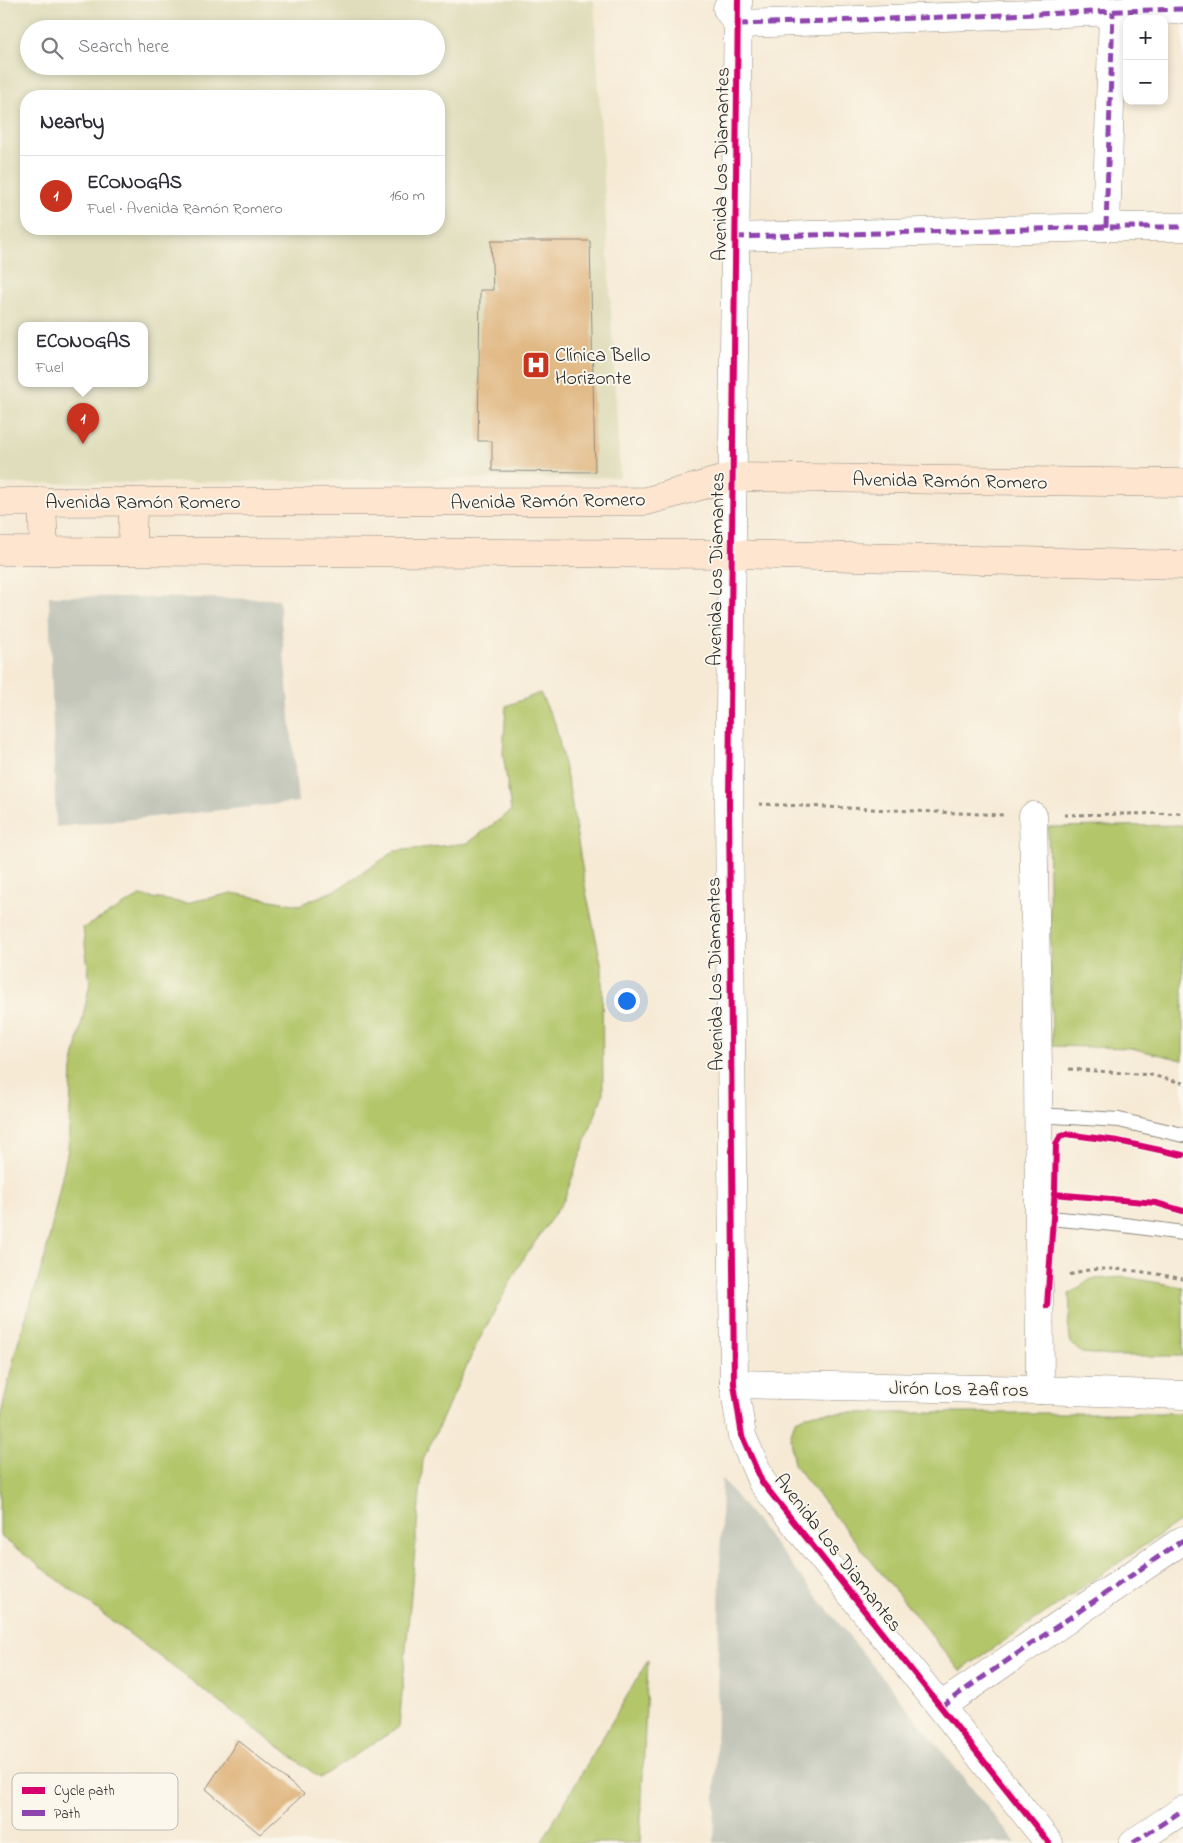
<!DOCTYPE html>
<meta charset="utf-8">
<style>
:root{--surface:#fff;--page:#f2f2f3;--text:#2b2b33;--muted:#7c7c81;--line:#e1e1e2;--accent:#c8321e}
body{margin:0;font-family:"Indie Flower",sans-serif;background:var(--page);color:var(--text)}
.controls{position:absolute;right:15px;top:15px;display:grid;overflow:hidden;border-radius:10px;box-shadow:0 2px 8px #0003}
.controls button{width:45px;height:45px;display:grid;place-items:center;padding:0;border:0;border-bottom:1px solid var(--line);background:var(--surface);color:var(--text);font:25px sans-serif}
.you{position:absolute;left:626px;top:1000px;width:18px;height:18px;margin:-12px;border:4px solid #fff;border-radius:50%;background:#1a73e8;box-shadow:0 0 0 8px #1a73e833}
.badge{display:grid;place-items:center;width:32px;height:32px;border-radius:50%;background:var(--accent);color:#fff;font-size:16px;font-weight:700}
.pin{position:absolute;translate:-50% -41px;filter:drop-shadow(0 1px 2px #0008)}
.pin::after{content:'';position:absolute;top:26px;width:18px;height:15px;background:inherit;clip-path:polygon(0 0,100% 0,50% 100%)}
.popup{position:absolute;left:18px;top:322px;width:130px;height:65px;box-sizing:border-box;display:grid;place-content:center;border-radius:10px;background:var(--surface);filter:drop-shadow(0 1px 4px #0005);font-size:16px;white-space:nowrap;color:var(--muted)}
.popup b{font-size:19px;color:var(--text)}
.popup::after{content:'';position:absolute;left:50%;top:100%;margin-left:-10px;border:10px solid transparent;border-top-color:var(--surface)}
.list{margin:0;padding:0;list-style:none}
h2{display:flex;justify-content:space-between;align-items:center;height:65px;margin:0;padding:0 20px;font-size:21px}
h2 small{font-size:16px;font-weight:400;color:var(--muted)}
.list li{display:grid;grid-template-columns:32px 1fr auto;gap:15px;align-items:center;box-sizing:border-box;height:80px;padding:0 20px;border-top:1px solid var(--line)}
.list b{display:block;font-size:19px;white-space:nowrap}
.list p{margin:0;font-size:16px;white-space:nowrap;color:var(--muted)}
.list em{font-size:16px;font-style:normal;color:var(--muted)}
.icon{flex:none;width:28px;height:28px;fill:none;stroke:currentColor;stroke-width:2;stroke-linecap:round;stroke-linejoin:round}
.map{position:relative;flex:none;width:1183px;height:1843px;overflow:hidden}
.search{position:absolute;background:var(--surface);box-shadow:0 2px 8px #0003;left:20px;top:20px;width:425px;height:55px;display:flex;align-items:center;gap:12px;box-sizing:border-box;padding:0 18px;border-radius:28px;color:var(--muted);font-size:19px}
.panel{position:absolute;background:var(--surface);box-shadow:0 2px 8px #0003;left:20px;top:90px;width:425px;height:145px;border-radius:20px}
.map>svg:first-child{display:block}
.built{fill:#dfddbb;fill-rule:evenodd}
.industrial{fill:#c3c6b9}
.green{fill:#b3c66a;stroke:#6f784a}
.building{fill:#e1b985}
.lines{fill:none;stroke-linecap:round;stroke-linejoin:round}
.lane-casing{stroke:#908a80;stroke-width:16}
.street-casing{stroke:#908a80;stroke-width:29}
.secondary-casing{stroke:#908a80;stroke-width:29}
.path{stroke:#908a80;stroke-width:3;stroke-dasharray:4 4;stroke-linecap:butt}
.lane{stroke:#fff;stroke-width:14}
.street{stroke:#fff;stroke-width:28}
.secondary{stroke:#fde5d0;stroke-width:28}
.quiet{stroke:#8e44ad;stroke-width:5;stroke-dasharray:10 5;stroke-linecap:butt}
.cycleway-casing{stroke:#fbf7ec;stroke-width:9}
.cycleway{stroke:#d6006c;stroke-width:6}
.labels{text-anchor:middle;stroke-width:4;stroke-linejoin:round;paint-order:stroke}
.street-label{font-size:20px;fill:#2b2b2b;stroke:#fbf7ec}
.poi-label{font-size:20px;fill:#2b2b2b;stroke:#fbf7ec;text-anchor:start}
.key{fill:#fbf7ec;stroke:#bdbab2;stroke-width:1}
.key-label{font-size:14px;fill:#2b2b2b}
</style>
<div class="map">
<svg width="1183" height="1843" viewBox="0 0 1183 1843">
<rect width="100%" height="100%" fill="#fbf7ec"/>
<filter id="ink" filterUnits="userSpaceOnUse"><feTurbulence type="fractalNoise" baseFrequency=".02" numOctaves="2"/><feDisplacementMap in="SourceGraphic" scale="10" xChannelSelector="R" yChannelSelector="G"/><feConvolveMatrix kernelMatrix="1 2 1 2 8 2 1 2 1" color-interpolation-filters="sRGB"/></filter>
<filter id="wash" filterUnits="userSpaceOnUse"><feTurbulence type="fractalNoise" baseFrequency=".0096" numOctaves="4" result="noise"/><feDisplacementMap in="SourceGraphic" scale="20" xChannelSelector="R" yChannelSelector="G"/><feGaussianBlur stdDeviation="1.12" result="paint"/><feColorMatrix in="noise" values="0 0 0 0 0 0 0 0 0 0 0 0 0 0 0 0 0 1.4 0 .05"/><feComposite in="paint" operator="in"/></filter>
<g filter="url(#wash)">
<rect width="100%" height="100%" fill="#f6ead5"/>
<path class="built" d="M 0,0 L 594,0 L 620,477 L 0,484 ZM 29,29 L 436,29 L 436,66 L 29,66 ZM 26,96 L 439,96 L 439,229 L 26,229 ZM 22,325 L 144,325 L 144,383 L 22,383 Z"/>
<g class="industrial">
<polygon points="49,596 279,599 298,802 56,827"/>
<polygon points="722,1479 925,1730 1016,1843 714,1843"/>
</g>
<g class="green">
<polygon points="540,693 555,723 569,787 586,891 602,967 603,1094 564,1200 520,1264 477,1344 423,1460 399,1727 320,1778 0,1536 0,1419 16,1349 45,1257 68,1149 72,1069 90,983 83,928 140,896 186,903 232,893 299,905 338,889 395,851 468,843 511,811 503,753 506,706"/>
<polygon points="1183,825 1183,1060 1130,1048 1052,1046 1048,827"/>
<polygon points="1125,1277 1183,1287 1183,1356 1110,1356 1082,1353 1071,1344 1068,1324 1070,1311 1069,1294 1091,1279"/>
<polygon points="814,1413 1183,1413 1183,1519 960,1671 794,1465 790,1438 795,1420"/>
<polygon points="648,1660 640,1843 541,1843"/>
</g>
<g id="blocks">
<g class="building">
<polygon points="491,241 590,241 595,472 492,471 492,441 478,441 480,290 493,290"/>
<polygon points="238,1740 304,1794 260,1834 206,1789"/>
</g>
</g>
</g>
<g filter="url(#ink)">
<use href="#blocks" fill-opacity="0" stroke="#908a80" stroke-width="1"/>
<g class="lines">
<defs>
<g id="lane">
<polyline points="1038,1115 1119,1120 1183,1135"/>
<polyline points="1039,1217 1124,1225 1183,1233"/>
</g>
<g id="street">
<polyline points="738,0 729,803 734,1384 742,1436 762,1482 1049,1843"/>
<polyline points="727,9 738,24 1183,9"/>
<polyline points="1106,227 1113,12"/>
<polyline points="735,237 1106,227 1183,227"/>
<polyline points="1033,816 1038,1067 1040,1390"/>
<polyline points="734,1384 1040,1390 1183,1395"/>
<polyline points="941,1706 1183,1540"/>
<polyline points="1133,1843 1183,1810"/>
</g>
<g id="secondary">
<polyline points="42,501 44,551"/>
<polyline points="0,502 647,501 732,477 1183,483"/>
<polyline points="0,551 731,554 1183,565"/>
<polyline points="132,551 133,502"/>
</g>
</defs>
<use href="#lane" class="lane-casing"/>
<use href="#street" class="street-casing"/>
<use href="#secondary" class="secondary-casing"/>
<g class="path">
<polyline points="759,804 1003,815"/>
<polyline points="1064,815 1183,813"/>
<polyline points="1069,1069 1151,1075 1183,1083"/>
<path d="M 1070,1275 C 1098,1262 1153,1273 1183,1279"/>
</g>
<use href="#lane" class="lane"/>
<use href="#street" class="street"/>
<use href="#secondary" class="secondary"/>
<g class="quiet">
<polyline points="738,24 1183,9"/>
<polyline points="1106,227 1113,12"/>
<polyline points="735,237 1106,227 1183,227"/>
<polyline points="941,1706 1183,1540"/>
<polyline points="1133,1843 1183,1810"/>
</g>
<defs>
<g id="cycleway">
<polyline points="738,0 729,803 734,1384 742,1436 762,1482 1049,1843"/>
<polyline points="1054,1194 1156,1203 1183,1211"/>
<polyline points="1047,1306 1055,1189 1056,1144 1060,1137 1066,1134 1118,1141 1183,1155"/>
</g>
</defs>
<use href="#cycleway" class="cycleway-casing"/>
<use href="#cycleway" class="cycleway"/>
</g>
</g>
<defs>
<symbol id="hospital-square" viewBox="-11 -11 22 22"><rect x="-9" y="-9" width="18" height="18" rx="4" fill="#c8321e" stroke="#fbf7ec"/><path d="M-5-5h3v3.5h4V-5h3V5h-3V1.5h-4V5h-3Z" fill="#fff"/></symbol>
</defs>
<g fill-rule="evenodd">
<use href="#hospital-square" x="520" y="349" width="32" height="32"/>
</g>
<g class="labels">
<g class="street-label">
<text transform="translate(720 164) rotate(-89)" y="7">Avenida Los Diamantes</text>
<text transform="translate(950 480) rotate(1)" y="7">Avenida Ramón Romero</text>
<text transform="translate(548 500) rotate(-1)" y="7">Avenida Ramón Romero</text>
<text x="143" y="508">Avenida Ramón Romero</text>
<text transform="translate(715 569) rotate(-89)" y="7">Avenida Los Diamantes</text>
<text transform="translate(714 974) rotate(-91)" y="7">Avenida Los Diamantes</text>
<text transform="translate(959 1388) rotate(1)" y="7">Jirón Los Zafiros</text>
<text transform="translate(839 1552) rotate(52)" y="7">Avenida Los Diamantes</text>
</g>
<g class="poi-label">
<text x="555" y="361">Clínica Bello<tspan x="555" dy="23">Horizonte</tspan></text>
</g>
</g>
<rect x="12" y="1773" width="166" height="57" rx="8" class="key"/>
<rect x="22" y="1787" width="23" height="7" fill="#d6006c"/>
<rect x="22" y="1810" width="23" height="6" fill="#8e44ad"/>
<g class="key-label">
<text x="54" y="1795">Cycle path</text>
<text x="54" y="1818">Path</text>
</g>
</svg>
<div class="controls">
<button>+</button>
<button>−</button>
</div>
<div class="you"></div>
<div class="pin badge" style="left:83px;top:444px">1</div>
<div class="popup"><b>ECONOGAS</b>Fuel</div>
<div class="search"><svg class="icon" aria-label="search" viewBox="0 0 24 24"><circle cx="10" cy="10" r="6"/><path d="M15 15l6 6"/></svg>Search here</div>
<section class="panel">
<h2>Nearby<small></small></h2>
<ul class="list">
<li><span class="badge">1</span><div><b>ECONOGAS</b><p>Fuel · Avenida Ramón Romero</p></div><em>160 m</em></li>
</ul>
</section>
</div>
